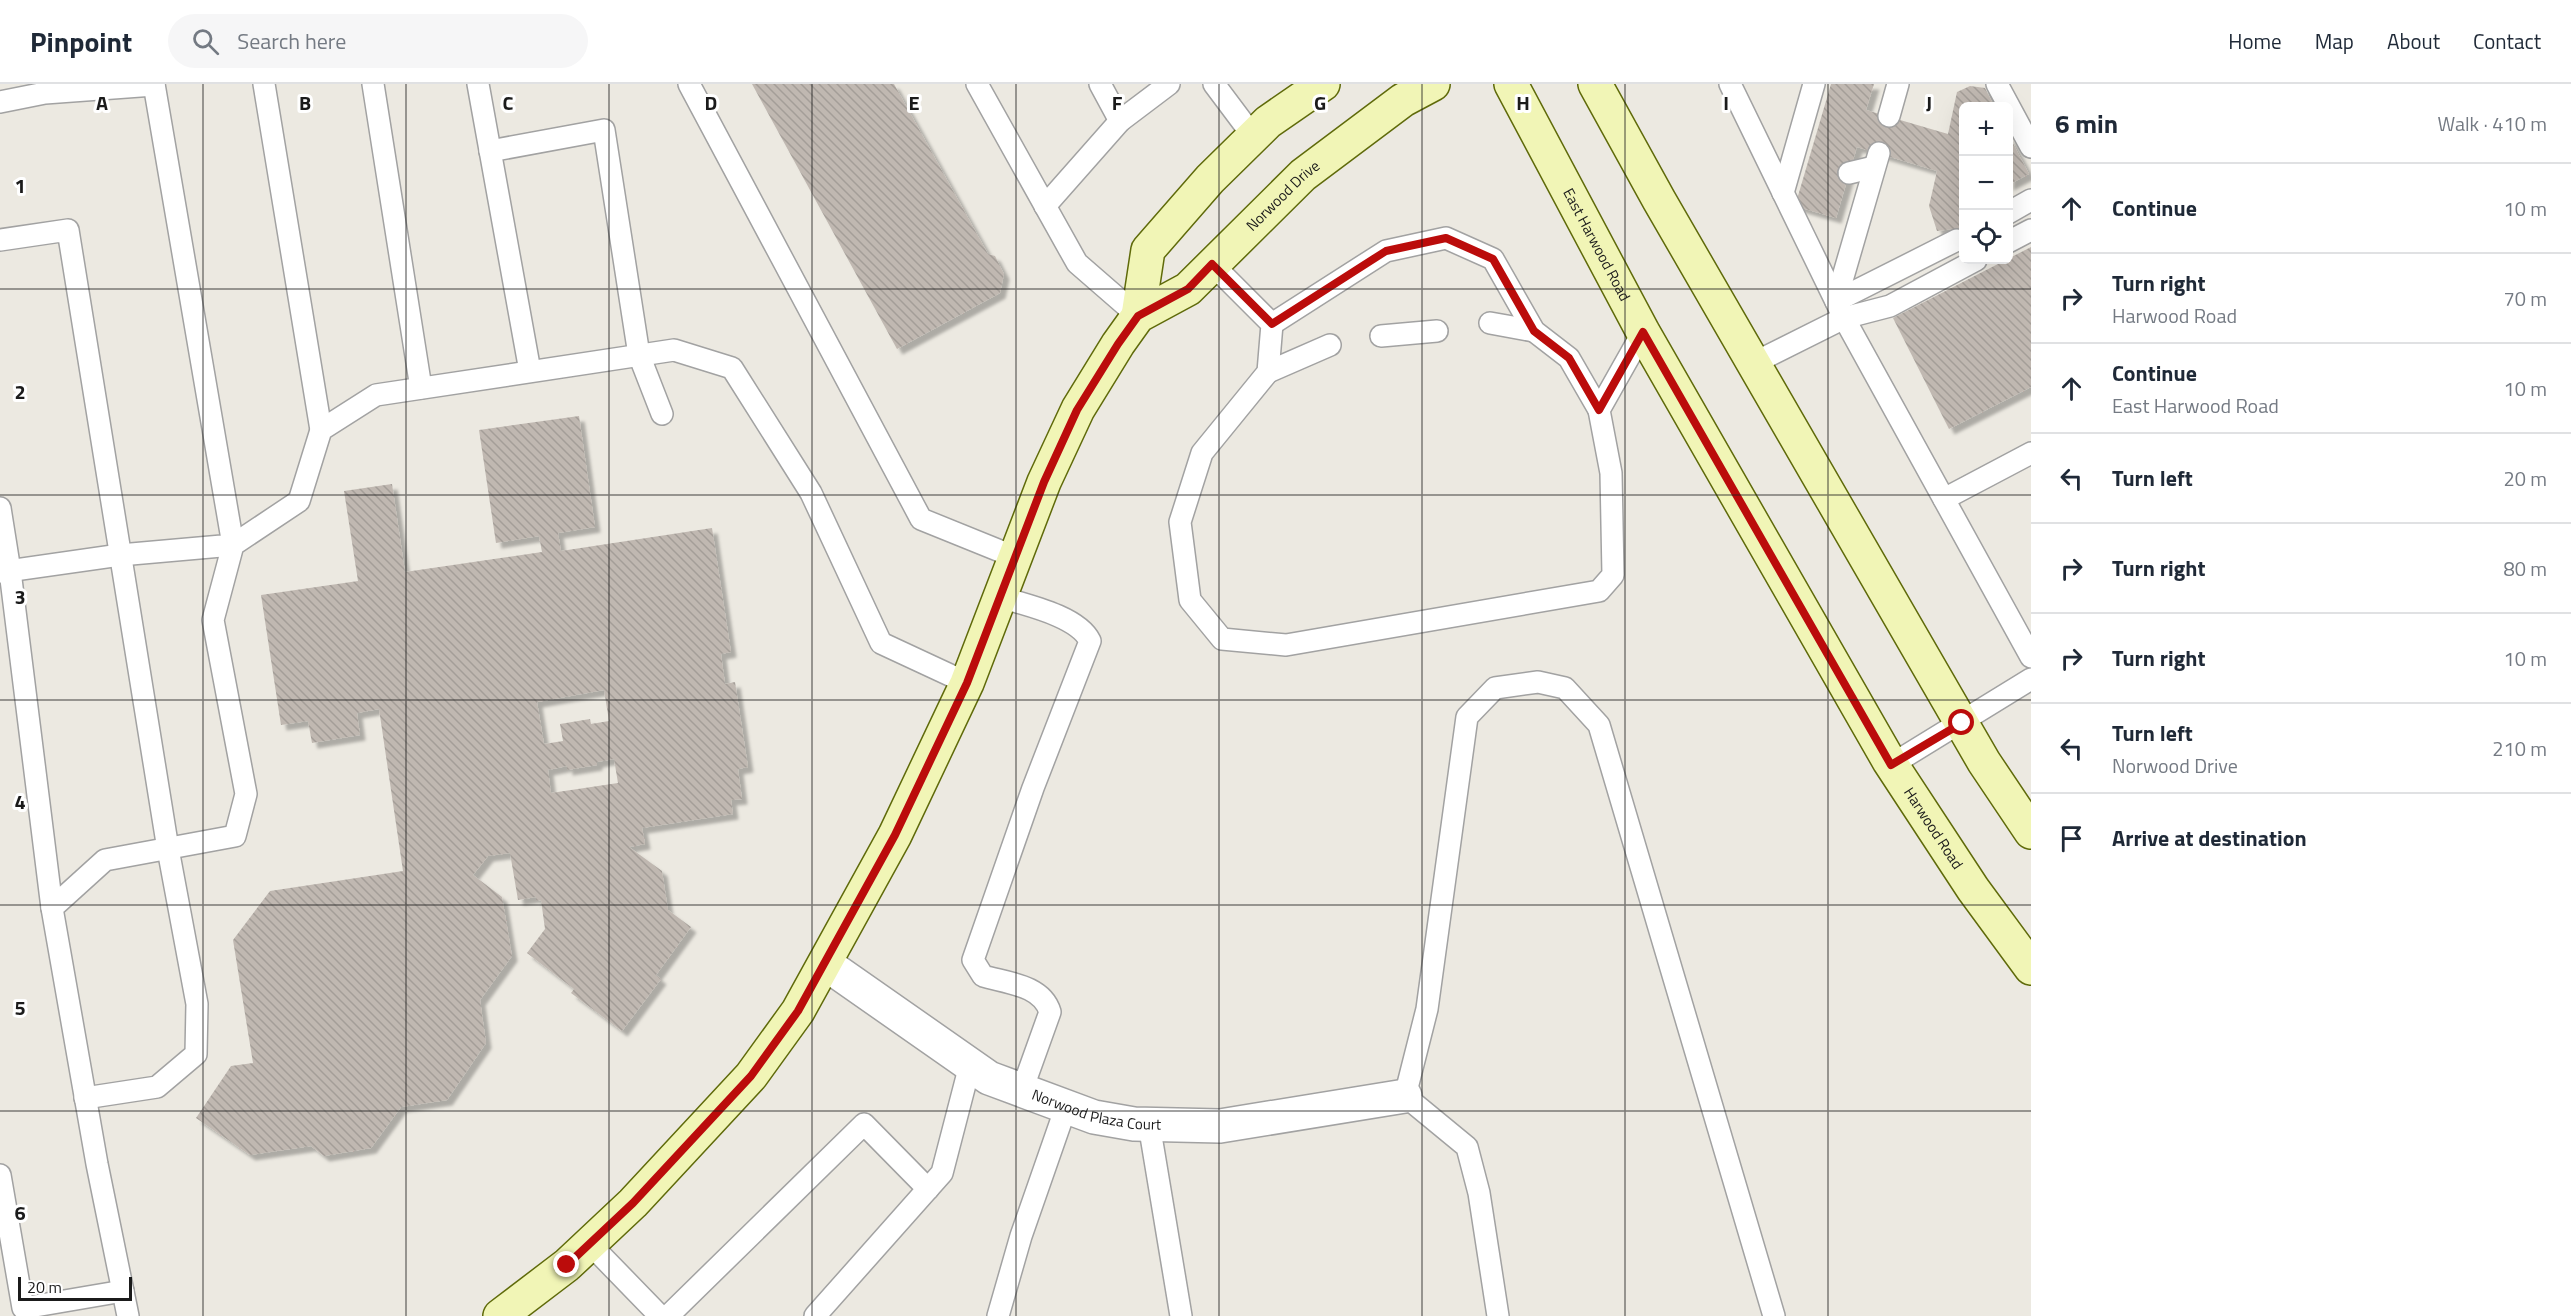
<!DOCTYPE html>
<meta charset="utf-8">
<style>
:root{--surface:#fff;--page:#f6f6f7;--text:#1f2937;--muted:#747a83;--line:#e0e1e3}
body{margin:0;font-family:"Titillium Web",sans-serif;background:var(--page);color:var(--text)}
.controls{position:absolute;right:18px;top:18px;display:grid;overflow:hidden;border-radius:9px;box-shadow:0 6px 24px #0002}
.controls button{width:54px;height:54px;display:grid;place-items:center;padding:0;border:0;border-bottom:2px solid var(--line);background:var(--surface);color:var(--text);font:30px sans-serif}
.scale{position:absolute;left:18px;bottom:15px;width:114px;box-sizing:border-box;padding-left:6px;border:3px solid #1b1b1b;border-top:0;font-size:16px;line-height:21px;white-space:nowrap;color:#1b1b1b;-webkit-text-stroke:4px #fff;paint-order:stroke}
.stop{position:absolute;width:18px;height:18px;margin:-14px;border:4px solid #bb0c0b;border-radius:50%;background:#fff}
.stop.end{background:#bb0c0b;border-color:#fff;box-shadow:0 2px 6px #0008}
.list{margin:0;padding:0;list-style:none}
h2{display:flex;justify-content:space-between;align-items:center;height:78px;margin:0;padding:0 24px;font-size:26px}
h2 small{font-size:20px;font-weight:400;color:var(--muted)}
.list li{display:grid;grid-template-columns:39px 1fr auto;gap:18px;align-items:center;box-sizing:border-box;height:90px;padding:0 24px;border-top:2px solid var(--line)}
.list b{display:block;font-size:22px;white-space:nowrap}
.list p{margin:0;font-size:20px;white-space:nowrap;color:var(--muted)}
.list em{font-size:20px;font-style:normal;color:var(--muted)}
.icon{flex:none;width:33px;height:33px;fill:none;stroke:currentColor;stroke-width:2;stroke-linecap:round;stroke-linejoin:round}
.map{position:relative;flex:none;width:2031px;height:1232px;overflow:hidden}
header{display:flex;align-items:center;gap:36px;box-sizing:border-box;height:84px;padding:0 30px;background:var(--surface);border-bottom:2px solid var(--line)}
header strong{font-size:28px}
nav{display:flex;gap:33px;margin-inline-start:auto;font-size:21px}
.search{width:420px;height:54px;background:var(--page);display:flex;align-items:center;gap:15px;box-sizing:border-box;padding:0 21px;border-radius:33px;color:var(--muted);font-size:22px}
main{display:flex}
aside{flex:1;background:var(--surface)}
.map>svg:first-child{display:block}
.building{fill:url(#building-back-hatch);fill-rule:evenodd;filter:url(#shadow)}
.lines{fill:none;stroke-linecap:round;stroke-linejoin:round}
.lane-casing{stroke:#a2a2a2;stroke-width:24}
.street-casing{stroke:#a2a2a2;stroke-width:36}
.secondary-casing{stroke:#5f6a0a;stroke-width:36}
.lane{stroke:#fff;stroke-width:21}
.street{stroke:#fff;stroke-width:33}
.secondary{stroke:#f1f5b6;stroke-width:33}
.route{stroke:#bb0c0b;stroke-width:8}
.grid{fill:none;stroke:#1b1b1b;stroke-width:1.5;stroke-opacity:0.55}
.labels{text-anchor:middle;stroke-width:6;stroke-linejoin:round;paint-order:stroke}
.street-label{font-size:15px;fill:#1b1b1b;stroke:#fff}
.grid-label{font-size:20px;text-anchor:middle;font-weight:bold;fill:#1b1b1b;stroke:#fff;stroke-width:6;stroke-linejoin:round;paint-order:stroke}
</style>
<header>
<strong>Pinpoint</strong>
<div class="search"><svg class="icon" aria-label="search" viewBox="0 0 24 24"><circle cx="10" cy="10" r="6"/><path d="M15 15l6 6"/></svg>Search here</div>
<nav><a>Home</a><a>Map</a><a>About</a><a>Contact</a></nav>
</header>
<main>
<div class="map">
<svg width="2031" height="1232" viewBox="0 0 2031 1232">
<defs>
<pattern id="building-back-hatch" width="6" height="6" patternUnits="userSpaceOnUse" patternTransform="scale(1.5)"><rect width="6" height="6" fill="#c0b8b1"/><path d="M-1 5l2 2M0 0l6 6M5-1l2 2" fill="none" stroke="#a49e98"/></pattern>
<filter id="shadow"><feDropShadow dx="5.5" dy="5.5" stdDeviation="1.5" flood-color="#0004"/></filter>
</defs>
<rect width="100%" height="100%" fill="#ece9e1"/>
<g class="building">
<polygon points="752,0 894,0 988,170 995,172 1004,190 1000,209 897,265"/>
<polygon points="1831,0 1874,0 1866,26 1948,50 1957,8 1970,2 1985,4 1994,22 1964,22 1964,169 1952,145 1937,147 1929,122 1937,87 1857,63 1836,134 1795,122"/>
<polygon points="2008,50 2029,90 2008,101"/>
<polygon points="2031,163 2031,303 1949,345 1893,234"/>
<path d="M 579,332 L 595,443 L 558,449 L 561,467 L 712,444 L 731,568 L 721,570 L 725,600 L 735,598 L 748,683 L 738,685 L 742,715 L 731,716 L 733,730 L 642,744 L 645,760 L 629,763 L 662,787 L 668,826 L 691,843 L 656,891 L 661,895 L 622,947 L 571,909 L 574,905 L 527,869 L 545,845 L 541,816 L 536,817 L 536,813 L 518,816 L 510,769 L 488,772 L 473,791 L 502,813 L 512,872 L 480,916 L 486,959 L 447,1016 L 401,1023 L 371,1064 L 324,1072 L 311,1062 L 250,1071 L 196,1034 L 231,982 L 253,979 L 233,856 L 270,807 L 403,787 L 379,625 L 357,629 L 360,651 L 312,659 L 308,637 L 281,641 L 261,511 L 358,497 L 344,407 L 392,400 L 405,488 L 542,468 L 539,452 L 496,459 L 479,346 ZM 604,606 L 609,637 L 591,640 L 590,635 L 560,640 L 563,657 L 544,660 L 537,618 ZM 614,675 L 618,699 L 551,709 L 548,686 L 567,682 L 567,686 L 597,681 L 597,678 Z"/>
</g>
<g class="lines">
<defs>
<g id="lane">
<polyline points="264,0 321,346"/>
<polyline points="373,0 421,304"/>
<polyline points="478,0 530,287"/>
<polyline points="689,0 921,435 1015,473"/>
<polyline points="977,0 1077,179 1138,232"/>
<polyline points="1100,0 1120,37"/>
<polyline points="1214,0 1253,52"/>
<polyline points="1730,0 1844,234 1890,222 1976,176"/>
<polyline points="1997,0 2031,63"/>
<polyline points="0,18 45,9 154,1"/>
<polyline points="1889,32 1898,0"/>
<polyline points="490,67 604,46 639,271 662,330"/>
<polyline points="1849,89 1874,83"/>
<polyline points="1783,109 1814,0"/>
<polyline points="1045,122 1120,37 1169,0"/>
<polyline points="2008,129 2031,116"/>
<polyline points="0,156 68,146 168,765 197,920 196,970 157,1003 85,1014"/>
<polyline points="2008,158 2031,146"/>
<polyline points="1212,180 1272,240 1268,288 1202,369 1180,438 1190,516 1222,555 1286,561 1599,507 1613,491 1611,389 1599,326 1643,248"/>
<polyline points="1836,217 1879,69"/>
<polyline points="1836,217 1957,156"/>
<polyline points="1490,239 1534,247"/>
<polyline points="1272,240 1386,167 1446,154 1493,175 1534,247 1569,274 1599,326"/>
<polyline points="1381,252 1437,247"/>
<polyline points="1754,279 1844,234 2031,573"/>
<polyline points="1268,288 1330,261"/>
<polyline points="1944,415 2031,369"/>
<polyline points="0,424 10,487 52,824"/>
<polyline points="0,488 120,471 233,461 154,0"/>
<path d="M 1000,513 C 1026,521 1078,532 1090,557 L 1033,704 L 973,876 L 983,892 C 1007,899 1042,901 1050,928 L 1022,1006"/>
<polyline points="1891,681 2031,595"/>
<polyline points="1149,1040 1181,1232"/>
<polyline points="0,1091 23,1224 123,1207"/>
<polyline points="591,1161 660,1232"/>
<polyline points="128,1232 97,1080 52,824 105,776 235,752 246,710 213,536 233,461 299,417 321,346 376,311 674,266 732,284 811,409 881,559 967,599"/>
<polyline points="668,1232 864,1040 928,1105"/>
<polyline points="815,1232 942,1089 970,981"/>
<polyline points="998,1232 1021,1152 1066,1023"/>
<polyline points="1498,1232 1479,1109 1467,1063 1405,1012 1427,925 1467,633 1495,604 1538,598 1565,604 1599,641 1774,1232"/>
</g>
<g id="street">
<path id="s1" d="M 826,880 L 989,994 L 1094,1033 L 1134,1040 L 1220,1042 L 1405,1012"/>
</g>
<g id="secondary">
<path id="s2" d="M 1511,0 L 1643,248 L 1889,677 L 1973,805 L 2031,884"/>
<polyline points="1595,0 1659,116 1984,678 2031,748"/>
<polyline points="1138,232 1148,166 1210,95 1268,38 1323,0"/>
<path id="s3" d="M 500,1232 L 567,1181 L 633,1119 L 751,992 L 798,927 L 895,751 L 967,599 L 1044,398 L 1078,325 L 1118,260 L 1138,232 L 1188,205 L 1303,91 L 1403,16 L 1433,0"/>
</g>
</defs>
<use href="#lane" class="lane-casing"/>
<use href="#street" class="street-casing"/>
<use href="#secondary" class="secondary-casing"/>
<use href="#lane" class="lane"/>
<use href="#street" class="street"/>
<use href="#secondary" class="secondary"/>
</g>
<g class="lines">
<polyline class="route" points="567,1181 633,1119 751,992 798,927 895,751 967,599 1044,398 1077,326 1118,260 1138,232 1188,205 1212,180 1272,240 1386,167 1446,154 1493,175 1534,247 1569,274 1599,326 1643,248 1891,681 1962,639"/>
</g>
<path class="grid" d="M 203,0 L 203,1232M 406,0 L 406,1232M 609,0 L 609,1232M 812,0 L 812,1232M 1016,0 L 1016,1232M 1219,0 L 1219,1232M 1422,0 L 1422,1232M 1625,0 L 1625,1232M 1828,0 L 1828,1232M 0,205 L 2031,205M 0,411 L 2031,411M 0,616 L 2031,616M 0,821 L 2031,821M 0,1027 L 2031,1027"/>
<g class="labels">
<g class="street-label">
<text dy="5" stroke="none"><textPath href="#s3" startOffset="1394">Norwood Drive</textPath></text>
<text dy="5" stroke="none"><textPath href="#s2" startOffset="182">East Harwood Road</textPath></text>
<text dy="5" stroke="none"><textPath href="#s2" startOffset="856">Harwood Road</textPath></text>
<text dy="5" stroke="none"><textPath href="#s1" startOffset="312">Norwood Plaza Court</textPath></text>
</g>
</g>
<g class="grid-label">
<text x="102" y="26">A</text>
<text x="305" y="26">B</text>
<text x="508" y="26">C</text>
<text x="711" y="26">D</text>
<text x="914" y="26">E</text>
<text x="1117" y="26">F</text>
<text x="1320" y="26">G</text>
<text x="1523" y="26">H</text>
<text x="1726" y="26">I</text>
<text x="1929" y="26">J</text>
<text x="20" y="109">1</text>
<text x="20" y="315">2</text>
<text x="20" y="520">3</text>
<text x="20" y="725">4</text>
<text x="20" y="931">5</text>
<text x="20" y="1136">6</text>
</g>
</svg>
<div class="controls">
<button>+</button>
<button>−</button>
<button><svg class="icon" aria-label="locate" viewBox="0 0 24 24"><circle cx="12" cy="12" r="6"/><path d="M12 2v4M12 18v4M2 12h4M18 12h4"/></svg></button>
</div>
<div class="scale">20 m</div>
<div class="stop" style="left:1962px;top:639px"></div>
<div class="stop end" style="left:567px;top:1181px"></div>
</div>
<aside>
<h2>6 min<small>Walk · 410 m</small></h2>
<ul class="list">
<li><svg class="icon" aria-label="ahead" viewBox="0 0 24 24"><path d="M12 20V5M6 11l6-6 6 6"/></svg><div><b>Continue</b></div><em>10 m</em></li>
<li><svg class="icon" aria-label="right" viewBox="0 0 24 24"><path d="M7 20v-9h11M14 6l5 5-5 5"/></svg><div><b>Turn right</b><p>Harwood Road</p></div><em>70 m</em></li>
<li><svg class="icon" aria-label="ahead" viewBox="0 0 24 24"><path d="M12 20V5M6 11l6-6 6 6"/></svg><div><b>Continue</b><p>East Harwood Road</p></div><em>10 m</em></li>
<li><svg class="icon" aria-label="left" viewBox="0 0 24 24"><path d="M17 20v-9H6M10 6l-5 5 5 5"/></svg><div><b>Turn left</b></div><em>20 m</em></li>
<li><svg class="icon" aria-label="right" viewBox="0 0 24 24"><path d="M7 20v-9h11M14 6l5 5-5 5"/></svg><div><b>Turn right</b></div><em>80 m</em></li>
<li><svg class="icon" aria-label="right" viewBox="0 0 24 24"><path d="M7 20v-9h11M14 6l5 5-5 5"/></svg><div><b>Turn right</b></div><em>10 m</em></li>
<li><svg class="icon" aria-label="left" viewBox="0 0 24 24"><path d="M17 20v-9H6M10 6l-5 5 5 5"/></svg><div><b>Turn left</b><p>Norwood Drive</p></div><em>210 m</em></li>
<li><svg class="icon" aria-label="arrive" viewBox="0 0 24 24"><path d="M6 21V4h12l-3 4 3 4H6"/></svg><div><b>Arrive at destination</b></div></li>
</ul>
</aside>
</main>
